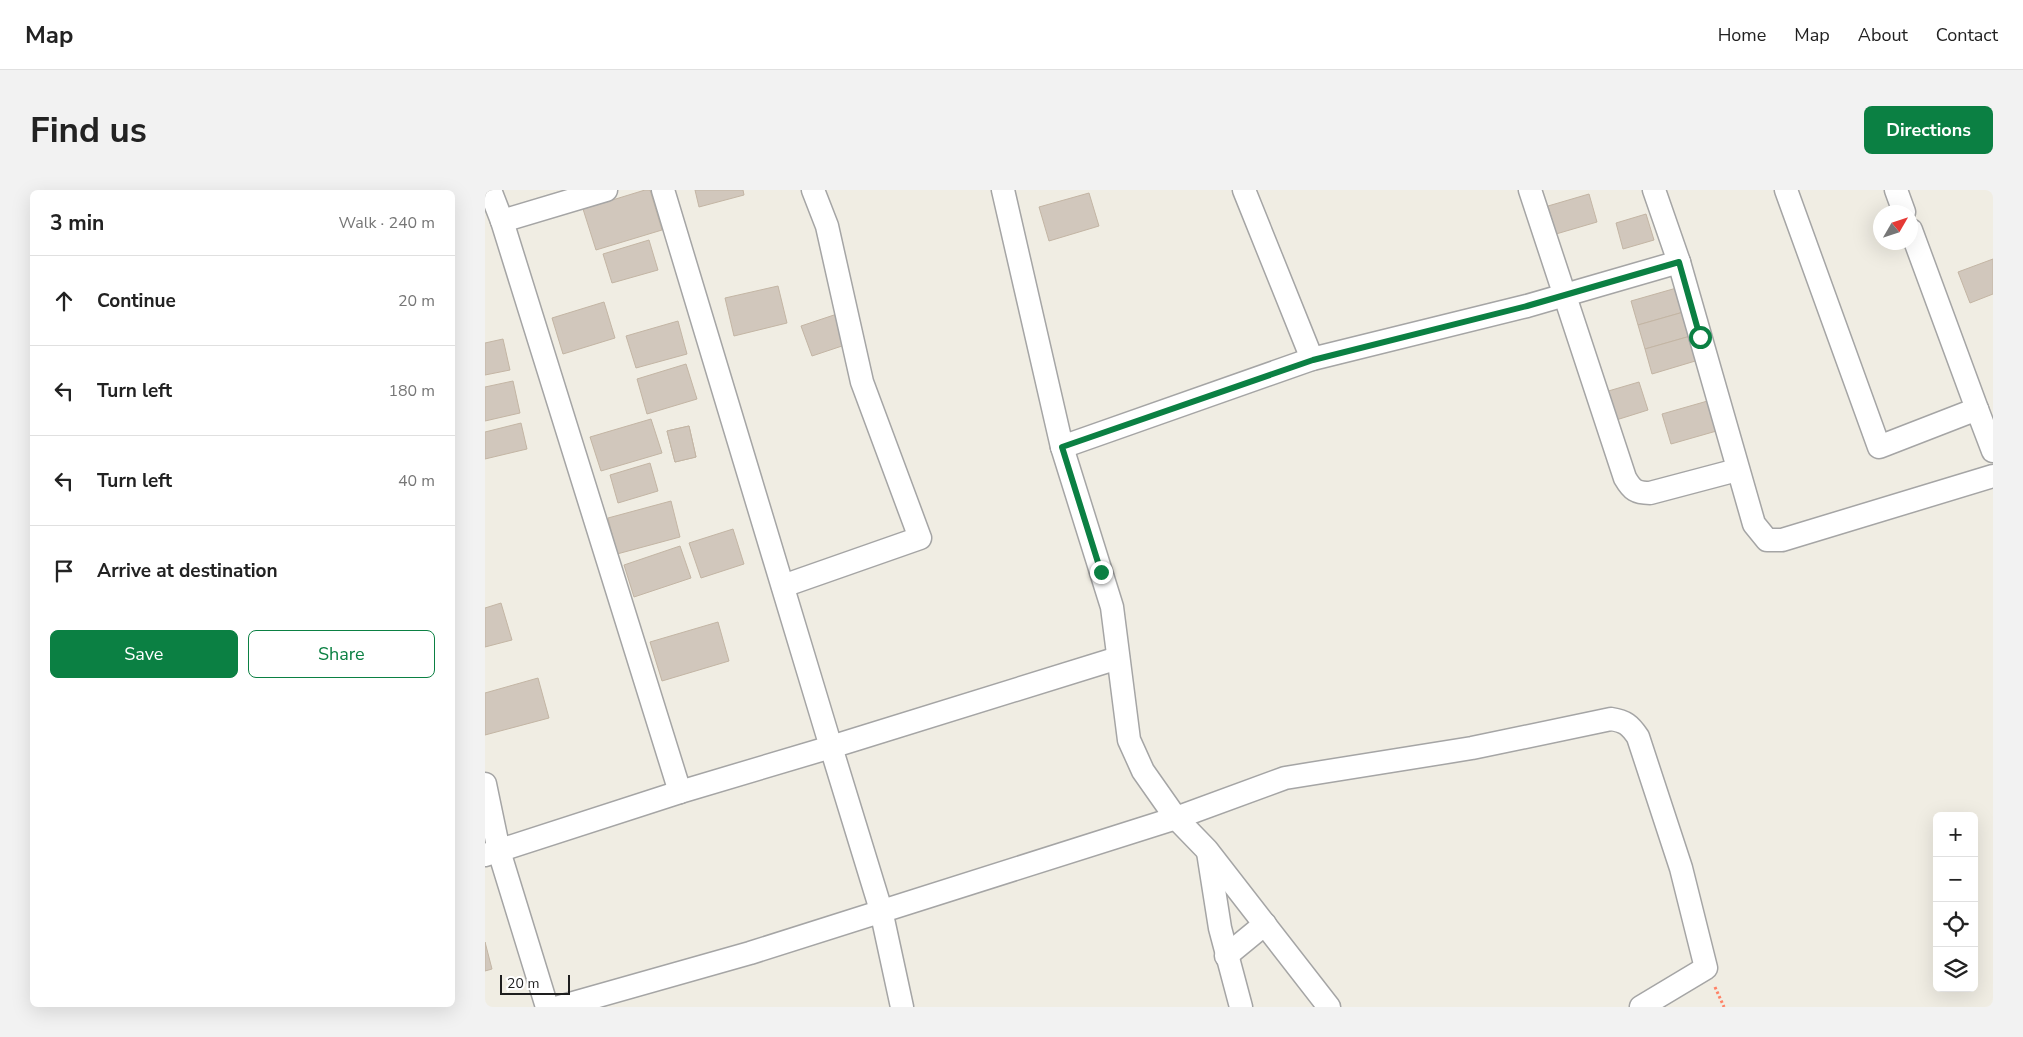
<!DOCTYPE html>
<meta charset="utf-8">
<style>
:root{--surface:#fff;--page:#f2f2f2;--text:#222;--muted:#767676;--line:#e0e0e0;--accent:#0b8043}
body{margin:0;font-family:"Nunito Sans",sans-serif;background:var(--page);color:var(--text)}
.controls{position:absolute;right:15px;bottom:15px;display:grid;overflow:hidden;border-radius:8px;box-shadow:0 5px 20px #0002}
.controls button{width:45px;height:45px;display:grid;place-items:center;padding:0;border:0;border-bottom:1px solid var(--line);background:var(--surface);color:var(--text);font:25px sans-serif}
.compass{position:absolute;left:1388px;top:15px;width:45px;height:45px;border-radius:50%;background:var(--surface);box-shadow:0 5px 20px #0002;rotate:51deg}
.scale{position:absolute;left:15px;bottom:12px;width:70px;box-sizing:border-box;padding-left:5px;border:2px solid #1e1e1e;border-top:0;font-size:14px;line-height:18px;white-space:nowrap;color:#1e1e1e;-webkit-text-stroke:4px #fff;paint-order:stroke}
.stop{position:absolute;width:15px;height:15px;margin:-11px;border:4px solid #0b8043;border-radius:50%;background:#fff}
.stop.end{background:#0b8043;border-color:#fff;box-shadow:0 1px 5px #0008}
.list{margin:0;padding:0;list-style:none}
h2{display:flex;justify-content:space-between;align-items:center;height:65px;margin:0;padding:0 20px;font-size:21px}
h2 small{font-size:16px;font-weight:400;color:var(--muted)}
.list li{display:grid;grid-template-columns:32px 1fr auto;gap:15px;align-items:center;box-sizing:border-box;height:90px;padding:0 20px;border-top:1px solid var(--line)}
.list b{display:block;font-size:19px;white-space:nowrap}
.list em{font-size:16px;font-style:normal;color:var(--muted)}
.actions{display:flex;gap:10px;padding:15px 20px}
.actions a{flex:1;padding:11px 0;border:1px solid var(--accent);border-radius:8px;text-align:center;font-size:18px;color:var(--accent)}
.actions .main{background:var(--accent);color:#fff}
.icon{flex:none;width:28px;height:28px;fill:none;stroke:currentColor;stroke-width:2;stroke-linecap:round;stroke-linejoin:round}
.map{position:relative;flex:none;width:1508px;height:817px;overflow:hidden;border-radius:8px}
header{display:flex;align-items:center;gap:30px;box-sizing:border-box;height:70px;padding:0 25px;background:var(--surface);border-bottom:1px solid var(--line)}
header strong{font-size:24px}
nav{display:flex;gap:28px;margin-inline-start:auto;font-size:18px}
.intro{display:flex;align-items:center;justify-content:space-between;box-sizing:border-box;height:120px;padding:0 30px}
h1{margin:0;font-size:35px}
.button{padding:12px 22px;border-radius:8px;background:var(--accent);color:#fff;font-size:18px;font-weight:700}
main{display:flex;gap:30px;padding:0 30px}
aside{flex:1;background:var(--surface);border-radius:8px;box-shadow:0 5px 20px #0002}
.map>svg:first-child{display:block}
.building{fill:#d1c7bc;stroke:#c3b5a4}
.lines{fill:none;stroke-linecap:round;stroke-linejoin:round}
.street-casing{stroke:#a5a5a5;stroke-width:25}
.path{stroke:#ff8266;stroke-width:3;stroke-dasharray:2.5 2.5;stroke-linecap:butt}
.street{stroke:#fff;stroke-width:22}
.route{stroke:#0b8043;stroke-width:6}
</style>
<header>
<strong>Map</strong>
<nav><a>Home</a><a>Map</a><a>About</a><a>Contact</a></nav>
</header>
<div class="intro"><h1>Find us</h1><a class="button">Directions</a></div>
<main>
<aside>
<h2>3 min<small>Walk · 240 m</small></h2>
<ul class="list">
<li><svg class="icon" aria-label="ahead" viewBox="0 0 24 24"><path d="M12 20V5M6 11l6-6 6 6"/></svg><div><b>Continue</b></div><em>20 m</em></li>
<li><svg class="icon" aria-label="left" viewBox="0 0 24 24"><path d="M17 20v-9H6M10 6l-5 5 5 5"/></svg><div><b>Turn left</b></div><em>180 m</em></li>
<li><svg class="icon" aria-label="left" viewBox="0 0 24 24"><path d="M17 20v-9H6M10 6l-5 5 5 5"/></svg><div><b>Turn left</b></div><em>40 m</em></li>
<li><svg class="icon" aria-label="arrive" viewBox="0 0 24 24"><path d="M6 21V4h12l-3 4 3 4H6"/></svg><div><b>Arrive at destination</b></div></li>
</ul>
<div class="actions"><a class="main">Save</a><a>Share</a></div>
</aside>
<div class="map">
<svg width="1508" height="817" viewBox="0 0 1508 817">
<rect width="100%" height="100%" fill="#f0ede3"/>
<g class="building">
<polygon points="160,0 165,0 177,40 111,60 98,19"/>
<polygon points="210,0 258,0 259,5 214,17"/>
<polygon points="604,3 614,36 564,51 554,17"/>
<polygon points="1104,4 1112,32 1071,44 1063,16"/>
<polygon points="1161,24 1169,50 1138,59 1131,33"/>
<polygon points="164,50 173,80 127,93 118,64"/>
<polygon points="1508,69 1508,104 1485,113 1473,82"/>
<polygon points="293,96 302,133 249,146 240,108"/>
<polygon points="1195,97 1202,121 1153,135 1146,111"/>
<polygon points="119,112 130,148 78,164 67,128"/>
<polygon points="1202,121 1209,145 1160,159 1153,135"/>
<polygon points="355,123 366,153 327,166 316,136"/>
<polygon points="193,131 202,164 151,178 141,146"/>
<polygon points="1209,145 1217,169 1167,184 1160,159"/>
<polygon points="18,149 25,180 0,185 0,153"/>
<polygon points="201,174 212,209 162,224 152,189"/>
<polygon points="28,191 35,223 0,231 0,197"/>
<polygon points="1154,192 1163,220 1128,231 1120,202"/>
<polygon points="1226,210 1235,240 1186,254 1177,224"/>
<polygon points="166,229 177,263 116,281 105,247"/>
<polygon points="36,233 42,259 0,269 0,242"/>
<polygon points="204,236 211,267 190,272 182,241"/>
<polygon points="204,236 211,267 190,272 182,241"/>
<polygon points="165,273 173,301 133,313 125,285"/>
<polygon points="186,311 195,347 132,364 123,328"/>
<polygon points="248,339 259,374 216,388 204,353"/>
<polygon points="195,356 206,388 149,407 139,375"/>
<polygon points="16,413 27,450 0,457 0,418"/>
<polygon points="233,432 244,471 177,491 165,452"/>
<polygon points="53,488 64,528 0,545 0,503"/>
<polygon points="0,752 7,779 0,781"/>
</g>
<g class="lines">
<defs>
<g id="street">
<polyline points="5,0 17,31 121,0"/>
<polyline points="518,0 577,257 627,417 644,550 658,581 691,628 722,660 844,817"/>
<polyline points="759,0 827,169"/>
<path d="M 1045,0 L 1140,288 C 1147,300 1151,303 1165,303 L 1252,280"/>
<polyline points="1169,0 1194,72 1269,334 1282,350 1297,350 1508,286"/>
<polyline points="1301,0 1394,257 1492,219 1508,261"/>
<polyline points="1411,0 1419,22"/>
<polyline points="17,31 195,602"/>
<polyline points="1426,40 1492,219"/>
<polyline points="577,257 827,169 1042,116 1194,72"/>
<polyline points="298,396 435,348 377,192 342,36 328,0"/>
<polyline points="0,594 14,661 62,817"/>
<polyline points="723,662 735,738 756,817"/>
<polyline points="0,665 195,602 346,557 178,0"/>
<polyline points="741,766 780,734"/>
<path d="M 74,817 L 265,763 L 691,628 L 800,588 L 987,558 L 1126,529 C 1140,531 1145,535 1153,547 L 1196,678 L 1221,778 L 1156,817"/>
<polyline points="417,817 396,720 346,557 633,468"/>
</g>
</defs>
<use href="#street" class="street-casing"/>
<polyline class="path" points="1230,797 1239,817"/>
<use href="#street" class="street"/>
</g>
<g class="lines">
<polyline class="route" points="616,382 577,257 828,170 1042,116 1194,72 1215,147"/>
</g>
</svg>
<div class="controls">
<button>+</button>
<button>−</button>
<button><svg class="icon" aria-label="locate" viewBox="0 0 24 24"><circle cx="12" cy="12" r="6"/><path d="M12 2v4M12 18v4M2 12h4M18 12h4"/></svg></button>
<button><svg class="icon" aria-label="layers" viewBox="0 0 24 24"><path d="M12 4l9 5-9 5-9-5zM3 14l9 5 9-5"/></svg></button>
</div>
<svg class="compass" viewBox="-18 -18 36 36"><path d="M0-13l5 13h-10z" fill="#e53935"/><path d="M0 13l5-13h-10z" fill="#767676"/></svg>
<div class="scale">20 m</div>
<div class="stop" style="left:1215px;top:147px"></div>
<div class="stop end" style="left:616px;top:382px"></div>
</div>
</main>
